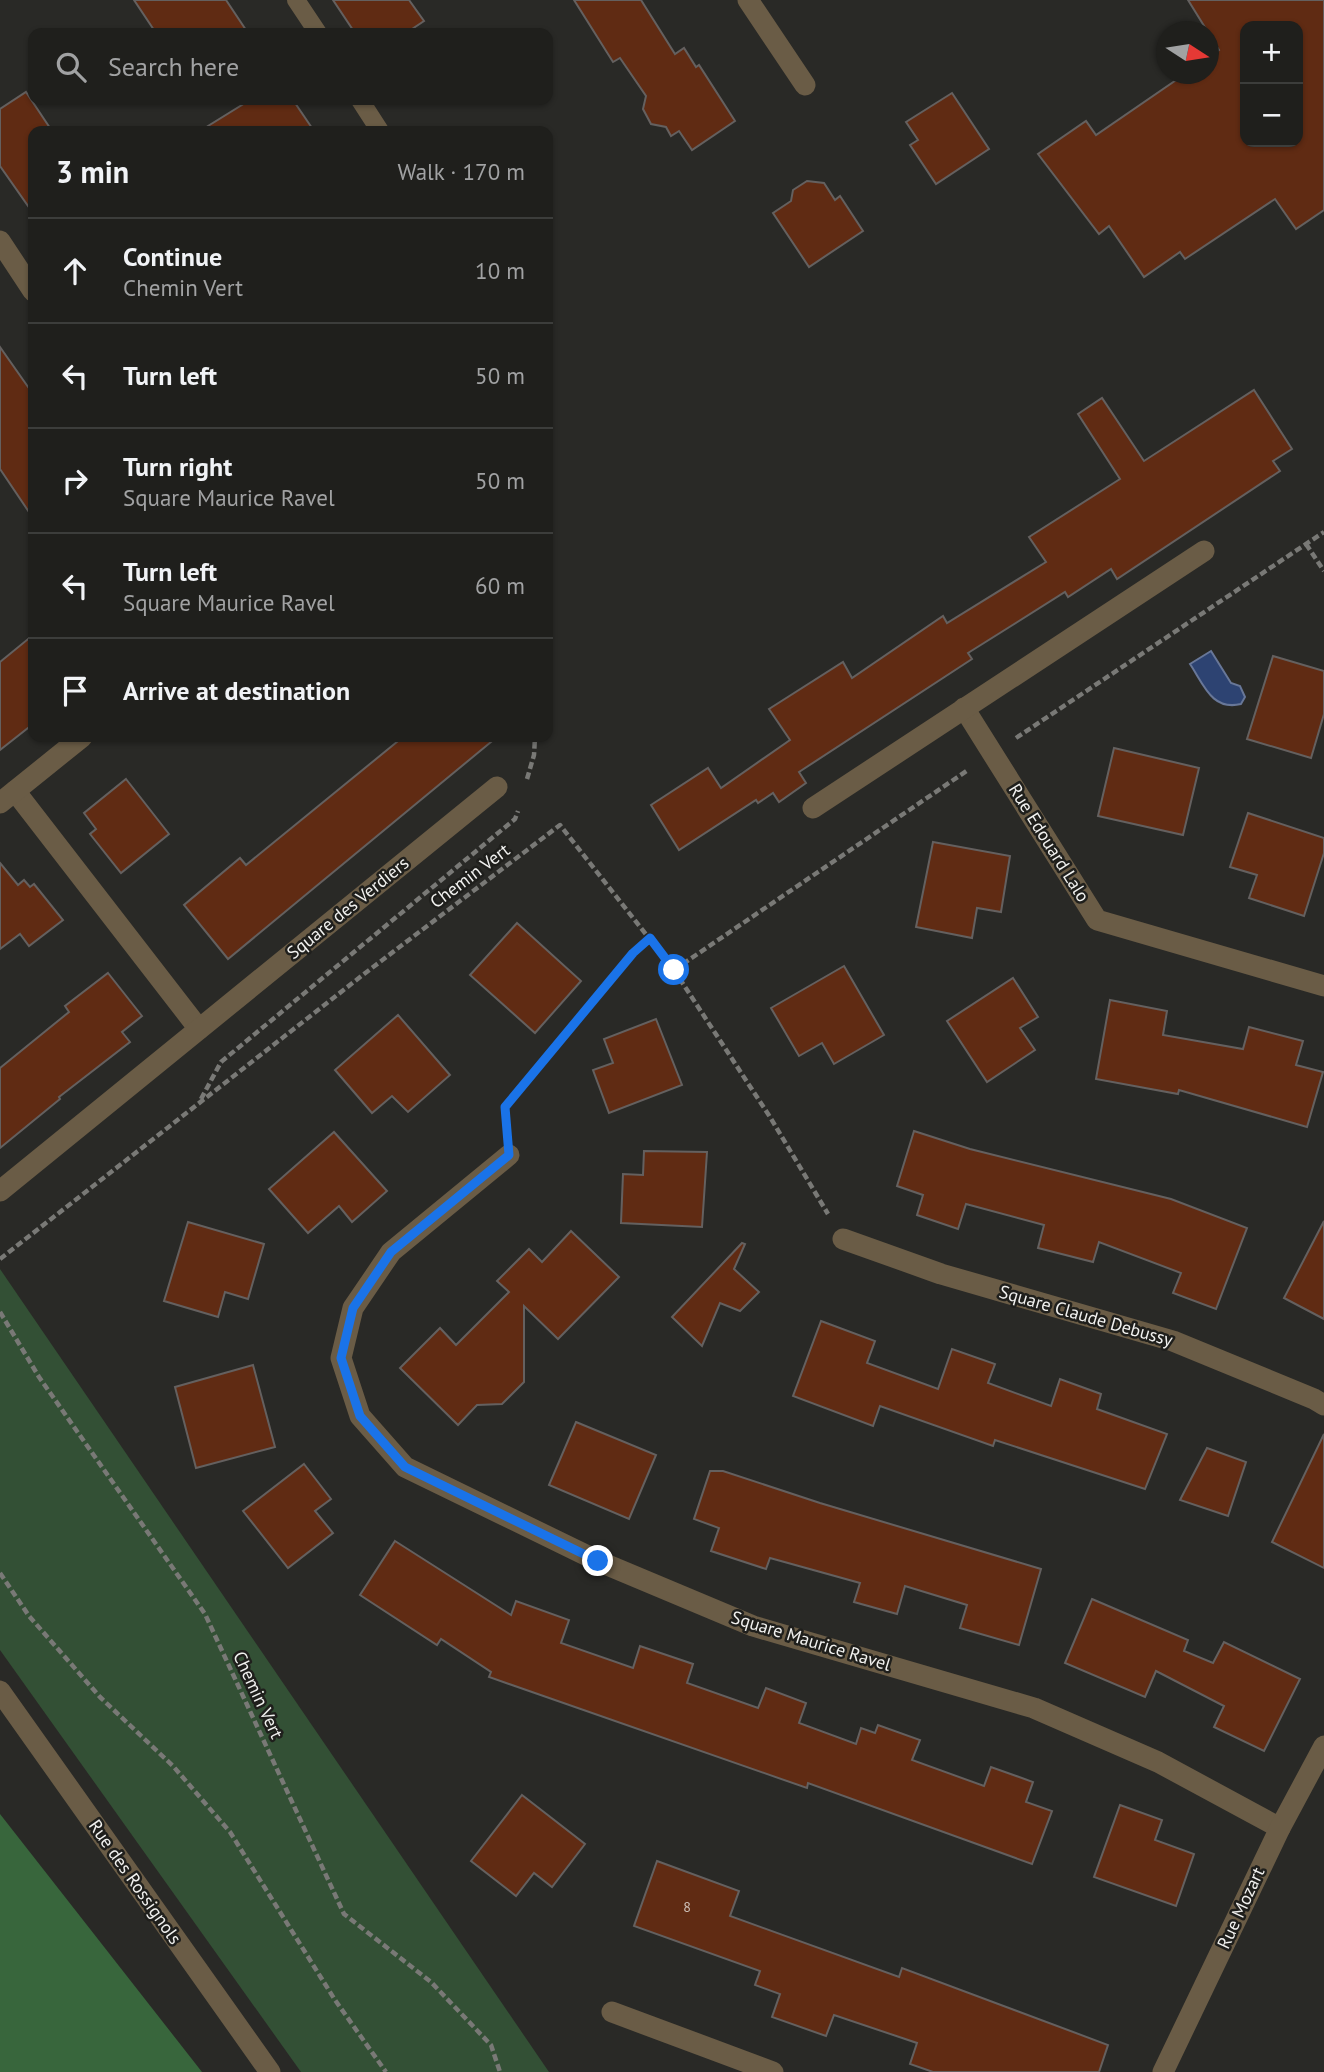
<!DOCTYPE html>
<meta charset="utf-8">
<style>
:root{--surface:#1f1f1c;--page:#272725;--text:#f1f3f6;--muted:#a1a2a3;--line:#3c3d3b}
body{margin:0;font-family:"PT Sans",sans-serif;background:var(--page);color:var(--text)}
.controls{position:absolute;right:21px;top:21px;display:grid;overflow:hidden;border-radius:14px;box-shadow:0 2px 5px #0004}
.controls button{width:63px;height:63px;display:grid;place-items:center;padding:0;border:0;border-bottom:2px solid var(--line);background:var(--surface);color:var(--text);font:35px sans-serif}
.compass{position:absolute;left:1156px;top:21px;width:63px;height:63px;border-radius:50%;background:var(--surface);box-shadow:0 2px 5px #0004;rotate:102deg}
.stop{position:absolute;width:21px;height:21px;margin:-16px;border:5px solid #1a73e8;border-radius:50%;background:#fff}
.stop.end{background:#1a73e8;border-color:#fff;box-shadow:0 2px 7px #0008}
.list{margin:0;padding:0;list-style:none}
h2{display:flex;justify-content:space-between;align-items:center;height:91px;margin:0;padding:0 28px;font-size:30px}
h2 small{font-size:23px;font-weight:400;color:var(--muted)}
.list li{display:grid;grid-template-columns:46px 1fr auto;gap:21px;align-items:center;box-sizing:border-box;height:105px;padding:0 28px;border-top:2px solid var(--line)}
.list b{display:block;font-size:26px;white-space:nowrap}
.list p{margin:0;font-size:23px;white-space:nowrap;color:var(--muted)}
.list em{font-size:23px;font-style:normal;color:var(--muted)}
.icon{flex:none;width:38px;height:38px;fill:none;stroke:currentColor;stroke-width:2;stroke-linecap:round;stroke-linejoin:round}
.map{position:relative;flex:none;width:1324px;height:2072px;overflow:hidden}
.search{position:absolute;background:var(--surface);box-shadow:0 2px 5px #0004;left:28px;top:28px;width:525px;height:77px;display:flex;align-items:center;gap:18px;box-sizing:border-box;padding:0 24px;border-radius:14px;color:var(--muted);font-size:26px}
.panel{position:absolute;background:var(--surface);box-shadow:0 2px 5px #0004;left:28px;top:126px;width:525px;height:616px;border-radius:14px}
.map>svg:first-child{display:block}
.green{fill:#335035}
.forest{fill:#38663c}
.water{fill:#2d4372;stroke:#687798;stroke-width:2}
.building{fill:#602b13;stroke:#64605f;stroke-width:2;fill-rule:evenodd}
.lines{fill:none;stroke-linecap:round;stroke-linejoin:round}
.path{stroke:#797976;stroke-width:4.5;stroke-dasharray:7 3.5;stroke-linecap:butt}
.lane{stroke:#6a5c46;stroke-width:18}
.street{stroke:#6a5c46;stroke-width:21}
.route{stroke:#1a73e8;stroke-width:9}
.labels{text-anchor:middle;stroke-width:5;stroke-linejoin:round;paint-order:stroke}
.number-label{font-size:14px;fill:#cdc0b8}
.street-label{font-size:18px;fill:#f1f1ef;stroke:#1f1f1c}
</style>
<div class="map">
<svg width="1324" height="2072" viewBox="0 0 1324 2072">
<rect width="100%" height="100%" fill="#292926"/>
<polygon class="green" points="0,1269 549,2072 301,2072 0,1650"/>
<polygon class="forest" points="0,1814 202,2072 0,2072"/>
<path class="water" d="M 1211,651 L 1231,683 L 1240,686 L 1245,697 L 1241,704 C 1212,711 1204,685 1190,664 Z"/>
<g class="building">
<polygon points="134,0 226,0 248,33 156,33"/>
<polygon points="333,0 409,0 424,21 406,33 355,33"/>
<polygon points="574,0 641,0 675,54 684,48 696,67 699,65 735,121 692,150 679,131 671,136 666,127 651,124 643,109 646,96 620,58 613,62"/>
<path d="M 1188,0 L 1324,0 L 1324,210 L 1296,229 L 1275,199 L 1185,259 L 1180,252 L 1144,277 L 1109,226 L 1099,234 L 1038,154 L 1086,121 L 1096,135 L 1185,74 L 1208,74 L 1208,58 L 1219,50 ZM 1245,26 L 1298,26 L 1298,142 L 1245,142 Z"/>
<polygon points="26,92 52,131 33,131 33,213 0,166 0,109"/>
<polygon points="952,93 989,149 936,184 910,145 918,140 906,122"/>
<polygon points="250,100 293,100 314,131 200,131"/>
<polygon points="807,181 824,183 835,200 840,196 863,231 809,267 773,213 791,201 793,190"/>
<polygon points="0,347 33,394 33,518 0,469"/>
<polygon points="1254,390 1292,449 1273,461 1280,471 1117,579 1111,569 1068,597 1065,592 968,653 972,659 799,772 806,783 779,802 773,793 758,803 756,800 679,850 651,805 708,768 721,788 790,740 769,709 843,662 852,678 943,616 947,623 1046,562 1029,537 1120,479 1078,414 1102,398 1144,461"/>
<polygon points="33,635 33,724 0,750 0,662"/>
<polygon points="1273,656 1324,671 1324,714 1311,758 1247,739"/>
<polygon points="403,737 497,737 228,959 184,905 240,858 246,865"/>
<polygon points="1114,748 1199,768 1183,835 1098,816"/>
<polygon points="126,779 169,834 121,873 90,834 96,829 84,813"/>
<polygon points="1248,813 1324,838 1324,853 1304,916 1249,898 1257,875 1230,867"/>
<polygon points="933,842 1010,856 1001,912 977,908 972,938 916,927"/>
<polygon points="0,863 18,885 24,880 30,887 34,884 63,920 29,946 20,934 0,949"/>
<polygon points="517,923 581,981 535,1033 470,975"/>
<polygon points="844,966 884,1035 834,1064 822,1043 799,1056 771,1008"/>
<polygon points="108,973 142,1016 122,1032 130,1042 59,1097 60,1099 0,1148 0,1068 69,1012 65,1006"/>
<polygon points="1013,978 1038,1017 1020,1028 1035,1050 987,1082 947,1021"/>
<polygon points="1110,1000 1167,1011 1163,1035 1243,1049 1249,1027 1303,1041 1296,1065 1323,1072 1307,1127 1179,1090 1178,1094 1096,1079"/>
<polygon points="398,1015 450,1075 408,1112 392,1096 372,1113 335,1070"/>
<polygon points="656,1019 682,1085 609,1113 593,1070 613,1063 604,1039"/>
<polygon points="914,1131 970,1149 1171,1199 1247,1228 1216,1309 1173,1293 1181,1273 1099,1242 1093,1262 1038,1248 1044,1225 966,1204 958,1229 917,1215 923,1195 897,1186"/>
<polygon points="334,1132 387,1191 352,1222 339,1206 308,1233 269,1189"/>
<polygon points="644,1151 707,1152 702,1227 621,1223 623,1174 643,1175"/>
<polygon points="1324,1221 1324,1319 1284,1298"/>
<polygon points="188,1222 264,1244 248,1299 225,1292 218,1317 164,1301"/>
<polygon points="571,1231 619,1277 558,1339 524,1306 524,1382 502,1404 477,1405 458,1425 400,1368 440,1328 456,1345 509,1292 497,1281 529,1249 542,1262"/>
<polygon points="742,1243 745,1244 734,1269 759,1292 740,1311 720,1303 702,1346 672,1317"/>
<polygon points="821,1321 875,1341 867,1363 938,1389 952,1349 995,1364 988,1383 1051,1406 1060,1379 1101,1394 1097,1409 1167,1434 1145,1489 995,1440 993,1446 880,1406 873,1426 793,1396"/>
<polygon points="253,1365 275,1447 196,1468 175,1387"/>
<polygon points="576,1422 656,1455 629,1519 549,1485"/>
<polygon points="1324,1434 1324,1568 1272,1542"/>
<polygon points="1207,1448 1246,1462 1228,1516 1180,1500"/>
<polygon points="304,1464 331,1499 315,1511 333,1533 288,1568 243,1511"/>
<polygon points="710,1471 723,1471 820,1503 1041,1569 1019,1645 960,1628 967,1605 905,1586 897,1614 854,1602 860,1583 770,1558 766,1569 711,1551 719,1528 694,1519"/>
<polygon points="395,1541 511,1615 516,1601 569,1620 561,1643 633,1668 640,1646 693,1664 687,1683 758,1708 766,1688 806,1703 799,1723 856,1744 861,1728 875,1733 878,1725 920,1740 912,1760 984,1786 991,1767 1033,1782 1026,1802 1052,1811 1032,1864 808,1783 807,1788 489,1677 491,1672 441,1639 437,1645 360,1595"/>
<polygon points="1092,1599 1188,1640 1184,1651 1213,1663 1224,1642 1300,1679 1264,1751 1214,1727 1224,1706 1156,1671 1145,1697 1065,1663"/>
<polygon points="522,1795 585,1844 552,1887 534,1873 516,1896 471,1861"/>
<polygon points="1120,1805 1162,1820 1155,1840 1194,1854 1176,1906 1094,1877"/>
<polygon points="657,1861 739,1891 730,1916 899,1977 902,1968 1108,2045 1099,2072 933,2072 910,2064 917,2043 834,2015 826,2036 772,2017 780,1994 755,1985 760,1971 634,1926"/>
</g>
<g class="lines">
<g class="path">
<polyline points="1306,544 1324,571"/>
<polyline points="1016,738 1324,532"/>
<polyline points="527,779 534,755 535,737"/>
<polyline points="674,970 968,770"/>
<polyline points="201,1099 221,1062 515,819 518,811"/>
<polyline points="507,1127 505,1107 633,953 650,938"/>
<polyline points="0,1259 364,974 560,825 674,970 770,1117 828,1214"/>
<polyline points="0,1312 39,1377 205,1614 344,1914 431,1982 491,2045 500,2072"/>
<polyline points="0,1573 29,1616 100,1697 173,1766 230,1832 335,2000 386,2072"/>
</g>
<g class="lane">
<polyline points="296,0 318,33"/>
<polyline points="360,100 380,131"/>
</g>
<g class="street">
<polyline points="748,0 805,85"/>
<polyline points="0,241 33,291"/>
<polyline points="964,708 1097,920 1324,986"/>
<polyline points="15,791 199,1029"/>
<polyline points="0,803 82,737"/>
<polyline points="813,808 1204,551"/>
<polyline points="509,1155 391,1252 353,1308 341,1358 360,1416 405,1467 598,1561 753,1626 1034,1708 1158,1762 1280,1828"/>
<polyline points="0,1191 497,787"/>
<polyline points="843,1239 941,1274 1173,1341 1314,1399 1324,1405"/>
<polyline points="0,1691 270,2072"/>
<polyline points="612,2012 773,2072"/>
<polyline points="1163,2072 1280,1828 1324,1746"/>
</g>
</g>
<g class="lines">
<polyline class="route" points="598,1561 405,1467 360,1416 341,1358 353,1308 391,1252 509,1155 505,1107 633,953 650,938 674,970"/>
</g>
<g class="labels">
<g class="number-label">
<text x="687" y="1912">8</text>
</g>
<g class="street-label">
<text transform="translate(1049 843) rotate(58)" y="6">Rue Edouard Lalo</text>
<text transform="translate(470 876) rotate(-37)" y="6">Chemin Vert</text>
<text transform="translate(348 908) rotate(-39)" y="6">Square des Verdiers</text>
<text transform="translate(1086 1316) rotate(16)" y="6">Square Claude Debussy</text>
<text transform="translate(811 1641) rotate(17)" y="6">Square Maurice Ravel</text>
<text transform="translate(258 1695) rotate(65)" y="6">Chemin Vert</text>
<text transform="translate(135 1882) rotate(55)" y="6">Rue des Rossignols</text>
<text transform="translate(1241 1908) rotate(-65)" y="6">Rue Mozart</text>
</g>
</g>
</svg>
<div class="controls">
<button>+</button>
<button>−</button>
</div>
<svg class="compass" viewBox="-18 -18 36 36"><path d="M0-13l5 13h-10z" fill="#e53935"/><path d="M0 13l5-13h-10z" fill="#a1a2a3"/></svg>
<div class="stop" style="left:674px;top:970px"></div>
<div class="stop end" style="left:598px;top:1561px"></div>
<div class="search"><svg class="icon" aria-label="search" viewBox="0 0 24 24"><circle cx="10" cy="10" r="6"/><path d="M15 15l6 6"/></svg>Search here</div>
<section class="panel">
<h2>3 min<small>Walk · 170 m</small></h2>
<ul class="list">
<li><svg class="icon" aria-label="ahead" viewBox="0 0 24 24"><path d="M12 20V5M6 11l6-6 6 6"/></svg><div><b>Continue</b><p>Chemin Vert</p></div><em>10 m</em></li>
<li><svg class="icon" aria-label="left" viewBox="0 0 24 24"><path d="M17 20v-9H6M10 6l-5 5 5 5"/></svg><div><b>Turn left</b></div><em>50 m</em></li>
<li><svg class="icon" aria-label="right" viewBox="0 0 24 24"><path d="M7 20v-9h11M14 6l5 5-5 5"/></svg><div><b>Turn right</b><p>Square Maurice Ravel</p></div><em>50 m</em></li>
<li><svg class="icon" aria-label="left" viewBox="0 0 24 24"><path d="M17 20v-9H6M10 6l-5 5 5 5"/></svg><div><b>Turn left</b><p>Square Maurice Ravel</p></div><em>60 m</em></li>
<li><svg class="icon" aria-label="arrive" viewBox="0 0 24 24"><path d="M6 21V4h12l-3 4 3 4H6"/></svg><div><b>Arrive at destination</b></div></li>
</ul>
</section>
</div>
